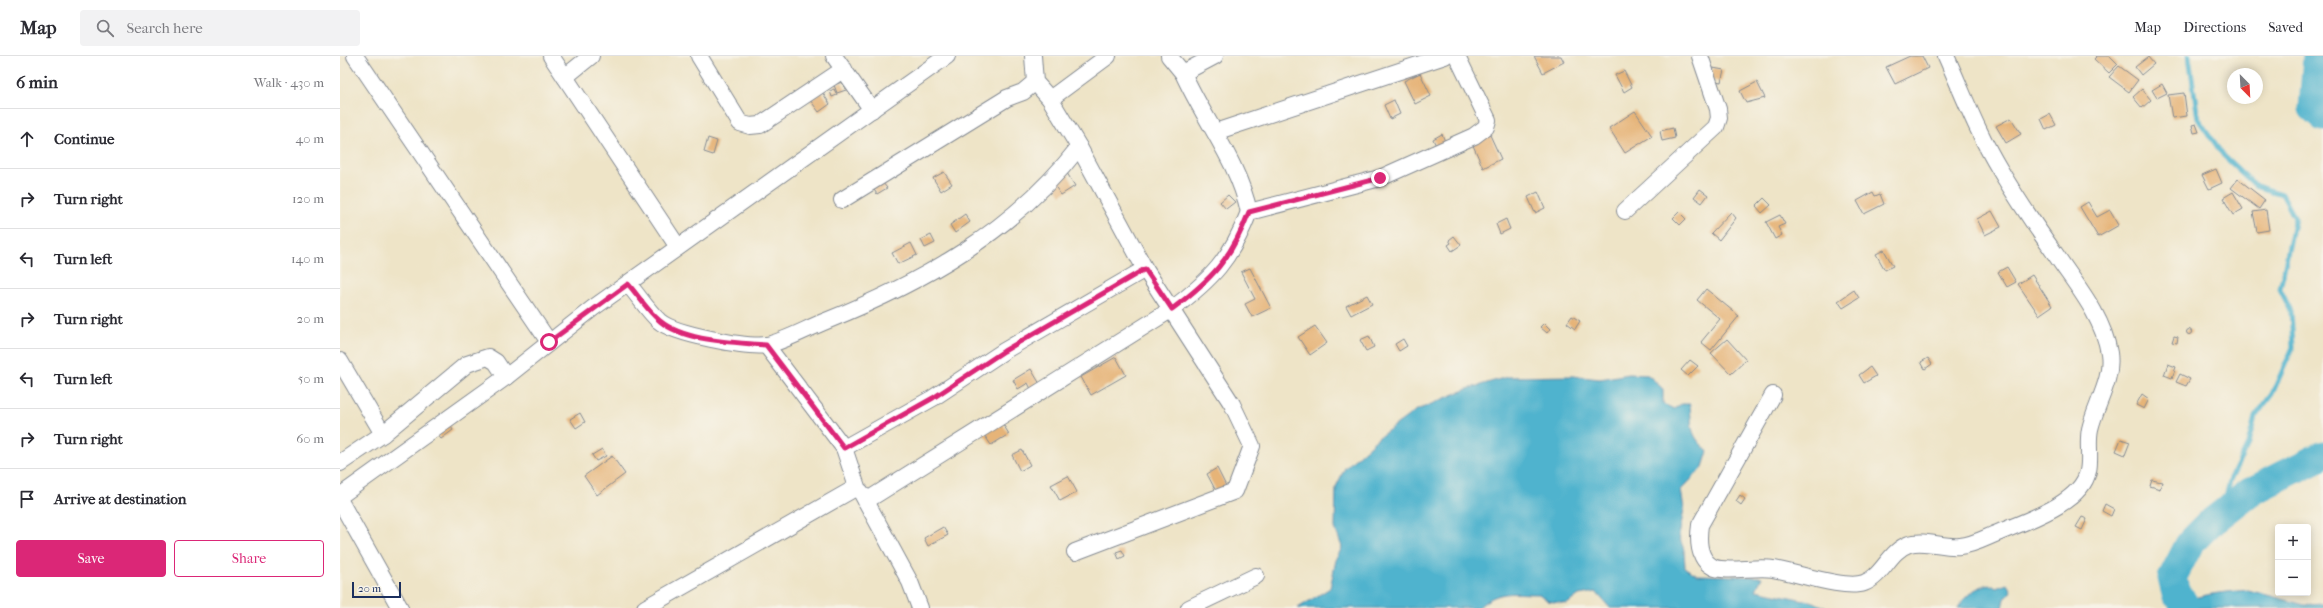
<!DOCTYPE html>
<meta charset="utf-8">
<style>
:root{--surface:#fff;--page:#f2f2f3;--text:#2b2b33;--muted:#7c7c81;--line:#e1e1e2;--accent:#db2777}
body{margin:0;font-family:"IM FELL French Canon",serif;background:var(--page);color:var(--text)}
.controls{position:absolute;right:12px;bottom:12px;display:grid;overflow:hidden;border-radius:4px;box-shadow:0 2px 10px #0003}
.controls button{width:36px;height:36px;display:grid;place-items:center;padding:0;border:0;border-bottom:1px solid var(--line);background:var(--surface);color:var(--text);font:20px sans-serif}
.compass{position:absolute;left:1887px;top:12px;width:36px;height:36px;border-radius:50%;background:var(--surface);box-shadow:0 2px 10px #0003;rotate:156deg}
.scale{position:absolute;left:12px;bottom:10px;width:49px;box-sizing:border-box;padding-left:4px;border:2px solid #1b2f5e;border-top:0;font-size:11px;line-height:14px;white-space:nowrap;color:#1b2f5e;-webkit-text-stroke:3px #f7f3e8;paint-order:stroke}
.stop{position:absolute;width:12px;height:12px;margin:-9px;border:3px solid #db2777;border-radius:50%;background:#fff}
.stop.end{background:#db2777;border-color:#fff;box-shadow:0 1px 4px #0008}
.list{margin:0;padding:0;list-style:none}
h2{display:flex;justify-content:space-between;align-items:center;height:52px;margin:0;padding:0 16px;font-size:17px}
h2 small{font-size:13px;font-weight:400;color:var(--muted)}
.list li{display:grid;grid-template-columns:26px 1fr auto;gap:12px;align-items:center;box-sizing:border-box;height:60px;padding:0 16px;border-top:1px solid var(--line)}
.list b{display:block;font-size:15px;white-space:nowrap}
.list em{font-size:13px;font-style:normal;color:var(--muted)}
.actions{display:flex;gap:8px;padding:12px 16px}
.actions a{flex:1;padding:9px 0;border:1px solid var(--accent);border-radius:4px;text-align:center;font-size:14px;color:var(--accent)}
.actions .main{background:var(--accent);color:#fff}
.icon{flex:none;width:22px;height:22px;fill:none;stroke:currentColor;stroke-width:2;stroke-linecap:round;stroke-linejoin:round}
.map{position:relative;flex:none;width:1983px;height:552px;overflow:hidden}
header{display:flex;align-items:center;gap:24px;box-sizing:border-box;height:56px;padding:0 20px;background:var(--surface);border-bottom:1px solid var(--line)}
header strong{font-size:19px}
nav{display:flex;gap:22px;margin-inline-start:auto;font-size:14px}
.search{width:280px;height:36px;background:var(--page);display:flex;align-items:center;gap:10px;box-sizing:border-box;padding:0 14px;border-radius:4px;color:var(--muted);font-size:15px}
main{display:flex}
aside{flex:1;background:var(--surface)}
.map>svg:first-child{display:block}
.water{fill:#4fb3ce;stroke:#357196}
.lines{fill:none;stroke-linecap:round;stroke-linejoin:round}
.stream{stroke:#4fb3ce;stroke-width:5}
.river{stroke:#4fb3ce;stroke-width:29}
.building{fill:#e6b478}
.minor-casing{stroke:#848a92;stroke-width:18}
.minor{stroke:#fff;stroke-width:16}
.route{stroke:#db2777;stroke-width:5}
</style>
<header>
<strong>Map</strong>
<div class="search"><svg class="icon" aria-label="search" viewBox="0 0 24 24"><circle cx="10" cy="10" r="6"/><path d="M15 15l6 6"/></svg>Search here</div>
<nav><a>Map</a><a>Directions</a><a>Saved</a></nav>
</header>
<main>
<aside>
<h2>6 min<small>Walk · 430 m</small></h2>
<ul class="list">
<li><svg class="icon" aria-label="ahead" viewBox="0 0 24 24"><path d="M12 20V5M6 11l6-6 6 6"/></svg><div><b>Continue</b></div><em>40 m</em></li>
<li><svg class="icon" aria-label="right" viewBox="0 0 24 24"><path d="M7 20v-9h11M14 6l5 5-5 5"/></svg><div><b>Turn right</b></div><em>120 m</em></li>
<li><svg class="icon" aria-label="left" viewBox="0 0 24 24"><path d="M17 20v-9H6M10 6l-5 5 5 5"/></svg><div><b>Turn left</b></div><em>140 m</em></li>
<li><svg class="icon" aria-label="right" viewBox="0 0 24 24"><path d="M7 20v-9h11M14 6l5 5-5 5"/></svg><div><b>Turn right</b></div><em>20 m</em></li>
<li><svg class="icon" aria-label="left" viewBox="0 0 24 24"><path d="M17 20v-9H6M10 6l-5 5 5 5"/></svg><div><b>Turn left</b></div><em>50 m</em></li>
<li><svg class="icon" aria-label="right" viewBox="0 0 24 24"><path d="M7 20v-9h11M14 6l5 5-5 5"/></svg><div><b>Turn right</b></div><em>60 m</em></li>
<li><svg class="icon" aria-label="arrive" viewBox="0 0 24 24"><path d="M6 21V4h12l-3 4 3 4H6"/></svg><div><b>Arrive at destination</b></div></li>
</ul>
<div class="actions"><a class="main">Save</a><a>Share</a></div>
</aside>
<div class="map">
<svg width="1983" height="552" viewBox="0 0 1983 552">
<rect width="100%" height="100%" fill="#f7f3e8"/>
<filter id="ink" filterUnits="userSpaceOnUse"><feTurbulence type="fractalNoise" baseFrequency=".025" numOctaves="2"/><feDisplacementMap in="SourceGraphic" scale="8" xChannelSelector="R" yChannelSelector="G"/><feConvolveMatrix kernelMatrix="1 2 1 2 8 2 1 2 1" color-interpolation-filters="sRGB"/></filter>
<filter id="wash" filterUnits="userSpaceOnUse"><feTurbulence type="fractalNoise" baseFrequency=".012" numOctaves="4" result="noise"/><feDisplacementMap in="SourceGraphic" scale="16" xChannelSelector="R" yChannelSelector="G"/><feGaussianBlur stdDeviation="0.9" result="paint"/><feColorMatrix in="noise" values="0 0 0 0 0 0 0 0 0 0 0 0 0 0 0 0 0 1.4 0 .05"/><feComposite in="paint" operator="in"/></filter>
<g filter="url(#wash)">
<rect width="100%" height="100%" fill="#eee4c7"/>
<g class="water">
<path d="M 1289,318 L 1308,319 L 1323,333 L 1323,348 L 1334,353 L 1341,348 L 1350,348 C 1352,371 1349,379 1368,395 L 1363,411 L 1341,434 L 1344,453 L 1339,480 L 1344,494 L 1345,512 L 1358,519 L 1422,521 L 1416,534 L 1474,546 L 1486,552 L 1270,552 L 1256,536 L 1239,539 L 1227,548 L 1208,545 L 1199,538 C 1174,538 1158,533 1138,552 L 958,552 L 990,532 L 996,504 L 1002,491 L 995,472 L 996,431 L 1005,412 L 1038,382 L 1075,355 L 1124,334 L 1167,321 L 1233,320 L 1260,323 Z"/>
<path d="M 1650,528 L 1656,532 L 1667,528 L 1671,535 L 1665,543 L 1663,552 L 1618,552 C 1626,539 1635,531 1650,528 Z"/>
<path d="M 1908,534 L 1965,549 L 1983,548 L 1983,552 L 1840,552 C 1850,537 1891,536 1908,534 Z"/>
</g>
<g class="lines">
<polyline class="stream" points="1849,0 1858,63 1884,100 1916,130 1942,138 1955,162 1940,233 1951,255 1953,291 1932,338 1915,361 1908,388 1891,422 1881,458"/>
<g class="river">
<polyline points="1977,0 1973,52 1983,61"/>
<polyline points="1844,552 1844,546 1836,538 1832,522 1850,487 1869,468 1910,436 1983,399"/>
</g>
</g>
<g id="blocks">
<g class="building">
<polygon points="1194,0 1221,0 1224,6 1203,17"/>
<polygon points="1570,0 1582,0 1588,12 1555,28 1546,11"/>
<polygon points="1757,0 1770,0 1778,8 1769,17 1754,3"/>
<polygon points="1808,1 1814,8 1801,19 1795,11"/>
<polygon points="1779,10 1798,24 1789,36 1769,21"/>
<polygon points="1373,12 1384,14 1381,26 1370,24"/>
<polygon points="1284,15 1292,31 1284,36 1275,19"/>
<polygon points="1080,17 1091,40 1075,48 1064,25"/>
<polygon points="502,26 506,34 497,37 494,29"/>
<polygon points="1417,26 1425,42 1406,47 1400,35"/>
<polygon points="1822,28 1827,37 1817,42 1812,34"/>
<polygon points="494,33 497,39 492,41 490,35"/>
<polygon points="1802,33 1811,44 1802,52 1793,41"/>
<polygon points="482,36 490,48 479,56 470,44"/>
<polygon points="1844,37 1847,60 1832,62 1828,39"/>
<polygon points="1054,44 1060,58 1050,63 1044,49"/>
<polygon points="1295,55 1312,80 1285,97 1269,72"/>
<polygon points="1710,58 1716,69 1706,74 1701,63"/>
<polygon points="1671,62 1681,78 1666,87 1656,70"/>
<polygon points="1856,68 1859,76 1854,77 1852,69"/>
<polygon points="1333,72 1335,82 1322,85 1320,75"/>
<polygon points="1102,78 1106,88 1097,92 1093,83"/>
<polygon points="1150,79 1161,103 1143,112 1132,87"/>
<polygon points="368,82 377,85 373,99 364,96"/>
<polygon points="1876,113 1882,127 1869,133 1862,119"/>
<polygon points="604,116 612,128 601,135 593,122"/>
<polygon points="727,117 735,130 721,139 712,126"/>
<polygon points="1898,123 1925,144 1919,153 1891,132"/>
<polygon points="542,126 547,132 537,138 532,131"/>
<polygon points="1360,133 1368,139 1362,147 1354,141"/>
<polygon points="1198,136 1205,152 1195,157 1188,141"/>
<polygon points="1533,136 1535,140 1540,138 1544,148 1524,158 1517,145"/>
<polygon points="1893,136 1903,153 1893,159 1883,142"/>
<polygon points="888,139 895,146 886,153 880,146"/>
<polygon points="1424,142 1431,149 1422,157 1416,150"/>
<polygon points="1748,146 1757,161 1770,154 1779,169 1758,181 1740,151"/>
<polygon points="1926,154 1929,174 1917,176 1913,156"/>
<polygon points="1652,155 1661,171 1645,179 1637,163"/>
<polygon points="1339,156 1346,163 1340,169 1333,162"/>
<polygon points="1391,156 1396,162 1379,184 1371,177"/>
<polygon points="625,158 630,166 615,177 610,169"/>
<polygon points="1440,159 1445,168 1438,171 1442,179 1435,183 1426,166"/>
<polygon points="1166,163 1170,173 1160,178 1156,168"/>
<polygon points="591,179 595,187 585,192 581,184"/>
<polygon points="1114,180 1121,189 1112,195 1108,189 1111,187 1109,184"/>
<polygon points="571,187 577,199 558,208 552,197"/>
<polygon points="1544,194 1553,210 1545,214 1536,198"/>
<polygon points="1667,211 1676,226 1667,231 1658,216"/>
<polygon points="910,212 931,252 912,261 905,248 915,243 901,216"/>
<polygon points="1692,219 1712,250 1699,259 1678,228"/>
<polygon points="1366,233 1399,260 1371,294 1361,286 1380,263 1357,244"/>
<polygon points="1514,234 1519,242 1503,252 1498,245"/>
<polygon points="1027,239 1032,248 1011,259 1006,250"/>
<polygon points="1232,260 1240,265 1235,273 1227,267"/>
<polygon points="1204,267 1210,273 1207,277 1200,271"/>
<polygon points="975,270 987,287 970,299 958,281"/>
<circle cx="1849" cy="276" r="2.5"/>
<polygon points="1029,280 1034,291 1026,295 1020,284"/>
<polygon points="1834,280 1838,281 1837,287 1832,286"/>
<polygon points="1063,283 1067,290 1059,295 1055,288"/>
<polygon points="1387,283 1406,304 1391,318 1371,297"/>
<polygon points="776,301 786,319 751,339 741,321"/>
<polygon points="1588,302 1592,308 1585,313 1581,306"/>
<polygon points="1350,304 1358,310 1348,320 1341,314"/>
<polygon points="1828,308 1836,311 1832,322 1824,319"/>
<polygon points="1530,311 1536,320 1524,327 1519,319"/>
<polygon points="691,313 700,328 691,333 688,327 678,333 673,324"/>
<polygon points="1840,318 1850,323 1846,330 1836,326"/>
<polygon points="1802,338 1809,343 1804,353 1796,349"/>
<polygon points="240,357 245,366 236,372 230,363"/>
<polygon points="659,362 669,378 651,389 643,377"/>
<polygon points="108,366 113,374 101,383 95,376"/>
<polygon points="1781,383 1790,386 1785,399 1776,395"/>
<polygon points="262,393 266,400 256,405 252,399"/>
<polygon points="682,394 690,409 680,415 672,399"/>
<polygon points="272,400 285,418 257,439 244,420"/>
<polygon points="877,412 886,430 876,435 867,418"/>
<polygon points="728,420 737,436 720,445 711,429"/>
<polygon points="1812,424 1822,426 1820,433 1810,430"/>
<polygon points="1400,439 1405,443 1401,449 1396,445"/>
<polygon points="1765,448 1774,453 1771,460 1762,455"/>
<polygon points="1742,461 1747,463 1742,474 1736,471"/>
<polygon points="603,471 608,479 588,490 584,482"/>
<polygon points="782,494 785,500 779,503 776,496"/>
</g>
</g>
</g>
<g filter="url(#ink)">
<use href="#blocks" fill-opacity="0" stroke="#848a92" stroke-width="1"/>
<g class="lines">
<defs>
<g id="minor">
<polyline points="15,0 209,286"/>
<polyline points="211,0 338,191"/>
<polyline points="359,0 400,67 410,70 420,69 504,13"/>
<polyline points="494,0 532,54"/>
<polyline points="693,0 695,26 710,43 739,91 805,213 892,348 912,390 895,435 735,496"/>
<polyline points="829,0 843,17 875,0"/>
<path d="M 843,17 C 864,64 898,105 909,156"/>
<polyline points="225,21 251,0"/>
<polyline points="710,43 768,0"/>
<polyline points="875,76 1105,0"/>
<polyline points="502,144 667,42 683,36 695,26"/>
<polyline points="1285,155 1376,71 1379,62 1378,53 1360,0"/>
<path d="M 288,228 C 298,239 307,254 319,265 C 334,278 407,292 427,289 C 445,285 468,272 486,265 C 583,226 674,175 739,91"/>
<polyline points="0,305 43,378"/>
<path d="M 1433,339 L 1360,469 C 1358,483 1358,503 1373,511 C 1384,517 1417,510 1433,513 C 1454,516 1505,534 1524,527 C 1543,520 1549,495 1569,488 C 1585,483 1604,492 1620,490 C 1634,489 1647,481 1660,476 C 1686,465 1742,447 1748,415 C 1751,401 1747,387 1750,373 C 1756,347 1773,324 1769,297 C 1763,260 1736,229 1716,199 C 1696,171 1677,143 1660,114 C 1638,78 1623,38 1606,0"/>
<polyline points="504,392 593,342 664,295 805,213"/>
<polyline points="0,407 43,378 127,308 148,301 156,306 166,321 253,252 607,0"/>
<polyline points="521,436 570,526 580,552"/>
<polyline points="0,440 166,321"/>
<polyline points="0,445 60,552"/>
<path d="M 526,445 L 832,253 C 872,223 891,203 909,156 L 1040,122 L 1134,80 L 1146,71 L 1148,64 L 1117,0"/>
<polyline points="305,552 517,431 504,392 426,289"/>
<polyline points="849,552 916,520"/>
</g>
</defs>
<use href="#minor" class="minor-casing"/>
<use href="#minor" class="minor"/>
</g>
</g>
<g class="lines" filter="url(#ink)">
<path class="route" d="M 209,286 L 288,228 C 298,239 308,256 320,265 C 345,286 395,286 426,289 L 504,392 L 593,342 L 664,295 L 805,213 L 832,253 C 872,223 891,203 909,156 L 1040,122"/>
</g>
</svg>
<div class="controls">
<button>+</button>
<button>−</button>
</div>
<svg class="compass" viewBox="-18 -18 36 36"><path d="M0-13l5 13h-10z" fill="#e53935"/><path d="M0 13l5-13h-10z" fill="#7c7c81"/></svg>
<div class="scale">20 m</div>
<div class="stop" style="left:209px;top:286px"></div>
<div class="stop end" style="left:1040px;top:122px"></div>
</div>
</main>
